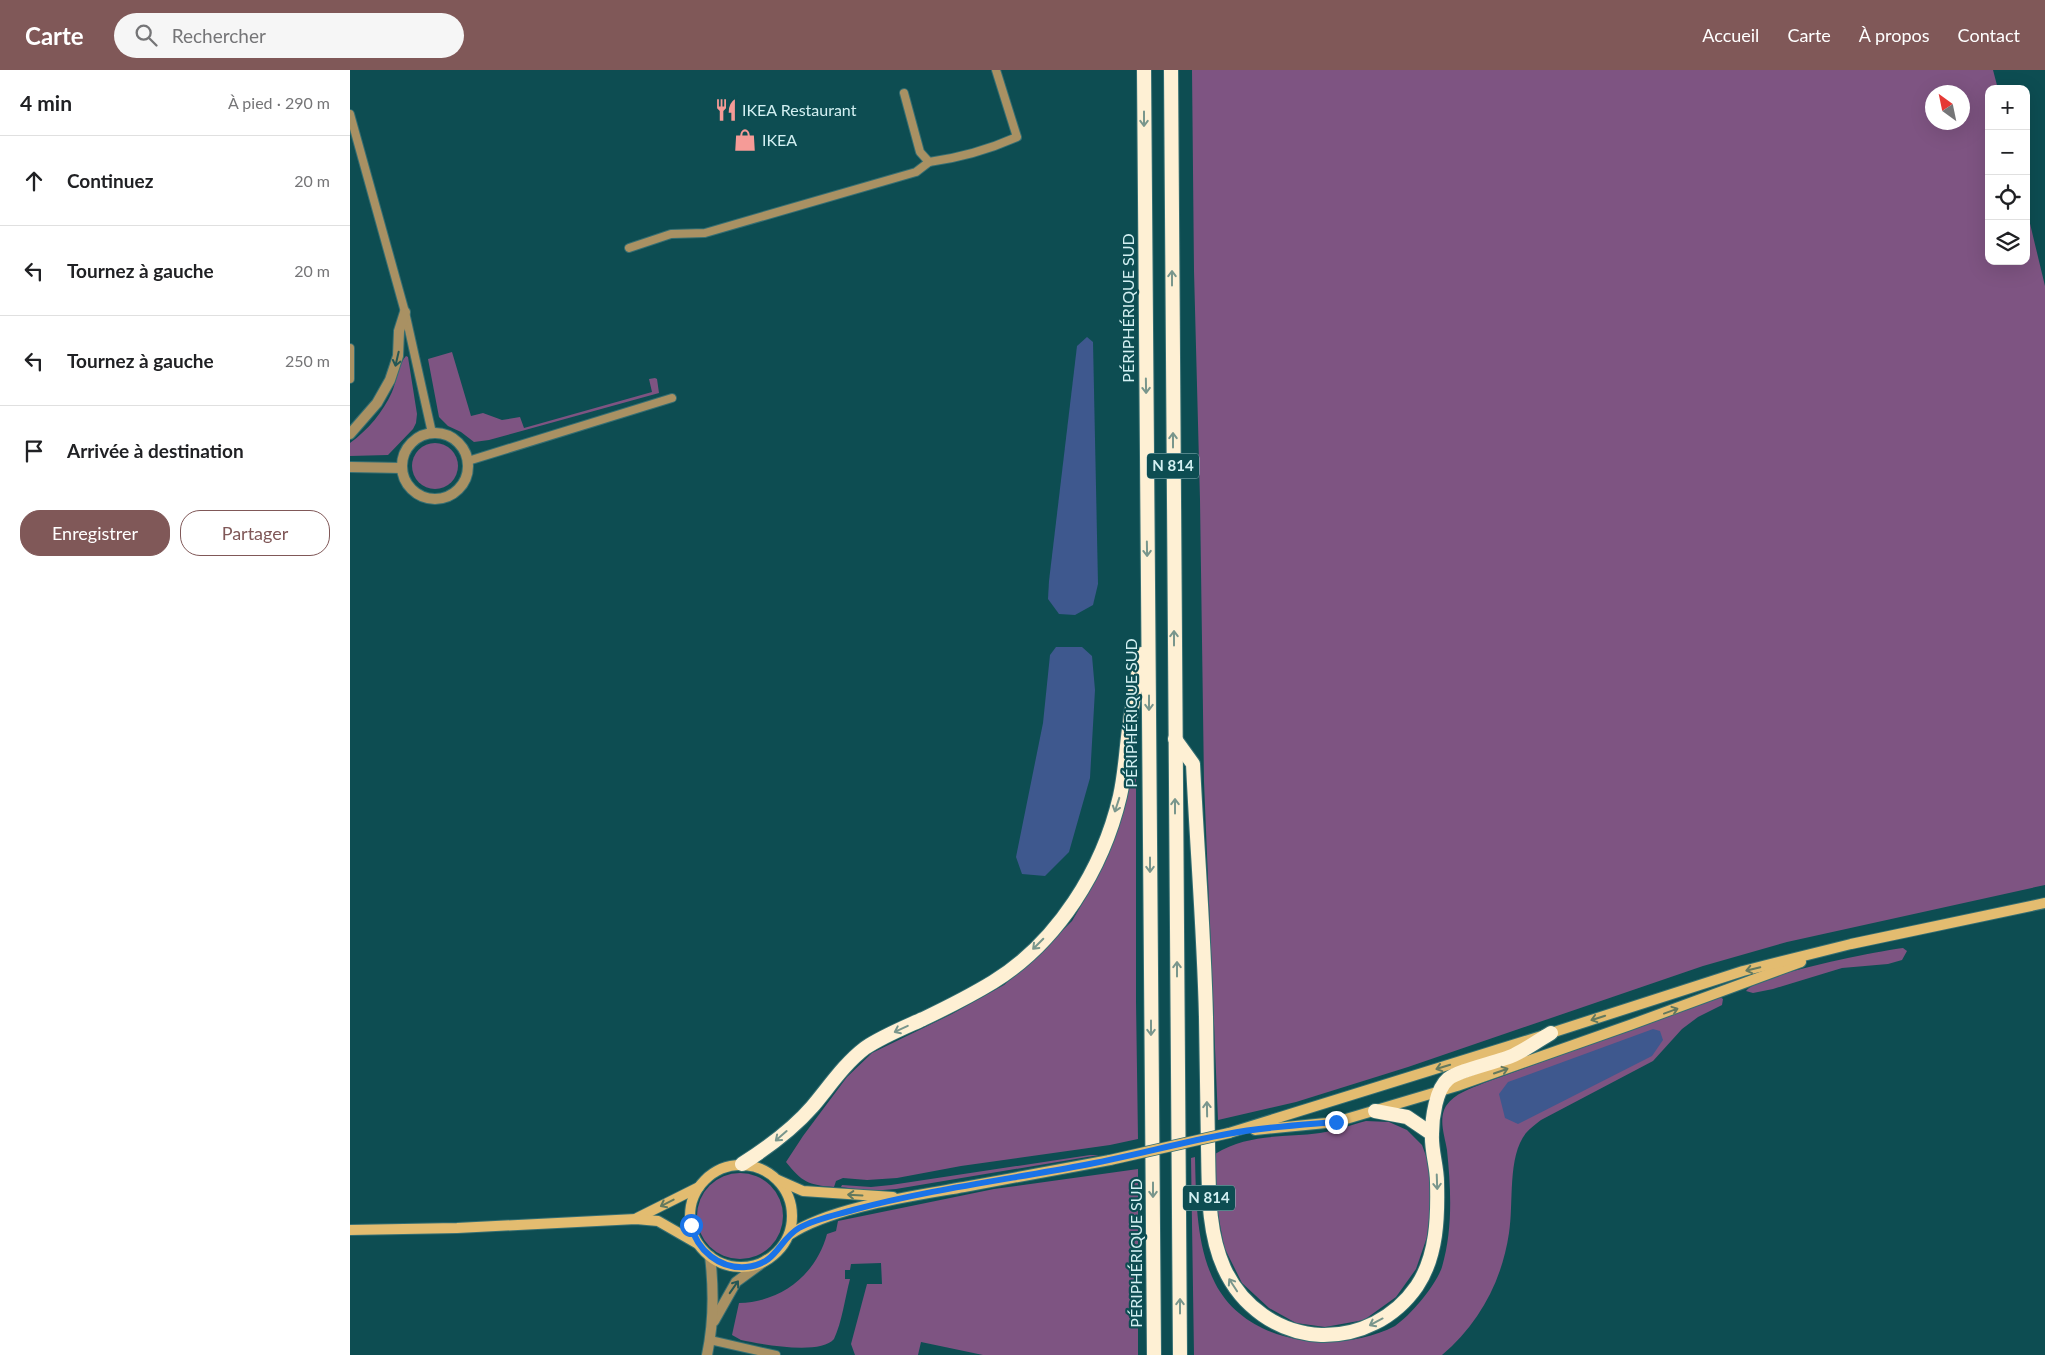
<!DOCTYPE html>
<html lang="fr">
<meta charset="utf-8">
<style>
:root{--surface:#fff;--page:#f6f6f6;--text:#202124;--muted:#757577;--line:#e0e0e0;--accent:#805858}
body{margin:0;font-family:Lato,sans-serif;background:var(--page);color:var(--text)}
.controls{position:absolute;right:15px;top:15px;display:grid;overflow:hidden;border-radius:10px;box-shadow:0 5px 20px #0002}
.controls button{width:45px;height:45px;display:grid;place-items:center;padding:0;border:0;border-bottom:1px solid var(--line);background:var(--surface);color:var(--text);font:25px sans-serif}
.compass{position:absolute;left:1575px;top:15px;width:45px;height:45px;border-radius:50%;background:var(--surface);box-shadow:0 5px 20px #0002;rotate:327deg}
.stop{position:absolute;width:15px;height:15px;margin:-11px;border:4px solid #1a73e8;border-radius:50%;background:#fff}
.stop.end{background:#1a73e8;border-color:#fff;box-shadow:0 1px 5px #0008}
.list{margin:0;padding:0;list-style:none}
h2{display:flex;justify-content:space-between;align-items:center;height:65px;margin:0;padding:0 20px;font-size:21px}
h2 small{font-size:16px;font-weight:400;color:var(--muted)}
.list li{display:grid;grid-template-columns:32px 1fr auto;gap:15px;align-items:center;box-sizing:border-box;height:90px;padding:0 20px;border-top:1px solid var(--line)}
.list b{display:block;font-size:19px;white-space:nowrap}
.list em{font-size:16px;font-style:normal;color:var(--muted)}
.actions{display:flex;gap:10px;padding:15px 20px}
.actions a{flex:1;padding:11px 0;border:1px solid var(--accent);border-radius:20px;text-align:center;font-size:18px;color:var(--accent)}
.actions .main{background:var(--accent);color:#fff}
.icon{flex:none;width:28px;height:28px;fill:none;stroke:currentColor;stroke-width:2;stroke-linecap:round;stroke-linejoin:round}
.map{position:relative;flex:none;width:1695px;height:1285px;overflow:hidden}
header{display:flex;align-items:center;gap:30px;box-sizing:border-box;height:70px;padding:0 25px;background:var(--accent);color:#fff}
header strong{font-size:24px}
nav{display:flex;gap:28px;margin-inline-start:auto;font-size:18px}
.search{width:350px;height:45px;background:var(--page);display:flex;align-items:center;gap:12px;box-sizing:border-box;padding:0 18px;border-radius:28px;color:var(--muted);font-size:19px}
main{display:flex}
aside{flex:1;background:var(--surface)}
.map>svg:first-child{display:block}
.green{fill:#7e5482;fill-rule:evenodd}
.water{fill:#3e588e}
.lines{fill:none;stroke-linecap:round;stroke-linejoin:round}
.service-casing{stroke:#356e72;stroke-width:10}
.minor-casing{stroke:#356e72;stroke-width:12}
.secondary-casing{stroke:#356e72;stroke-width:12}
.trunk-casing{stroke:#356e72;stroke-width:16}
.service{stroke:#a99163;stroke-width:8}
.minor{stroke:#a99163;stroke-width:10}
.secondary{stroke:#e3bc70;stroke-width:10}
.trunk{stroke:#fef0d4;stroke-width:14}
.secondary-bridge-casing{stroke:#356e72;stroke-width:12;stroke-linecap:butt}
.secondary-bridge{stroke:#e3bc70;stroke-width:10}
.oneway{stroke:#79968c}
.oneway2{stroke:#245755}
.oneway3{stroke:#63795e}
.route{stroke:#1a73e8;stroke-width:6}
.labels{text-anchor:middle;stroke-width:4.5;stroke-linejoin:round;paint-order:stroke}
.shield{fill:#0d4d52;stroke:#98bfc2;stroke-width:1}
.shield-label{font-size:15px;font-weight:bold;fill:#d3f0f2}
.poi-label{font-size:16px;fill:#d3f0f2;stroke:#0d4d52;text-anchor:start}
.street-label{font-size:16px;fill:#d3f0f2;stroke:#0d4d52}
</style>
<header>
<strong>Carte</strong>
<div class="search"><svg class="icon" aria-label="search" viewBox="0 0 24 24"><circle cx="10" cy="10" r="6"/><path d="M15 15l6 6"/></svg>Rechercher</div>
<nav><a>Accueil</a><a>Carte</a><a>À propos</a><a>Contact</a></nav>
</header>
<main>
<aside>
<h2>4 min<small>À pied · 290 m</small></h2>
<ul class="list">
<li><svg class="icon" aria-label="ahead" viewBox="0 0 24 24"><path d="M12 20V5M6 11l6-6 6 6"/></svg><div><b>Continuez</b></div><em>20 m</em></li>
<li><svg class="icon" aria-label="left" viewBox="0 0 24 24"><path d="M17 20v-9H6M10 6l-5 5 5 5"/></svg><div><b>Tournez à gauche</b></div><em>20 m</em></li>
<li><svg class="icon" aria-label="left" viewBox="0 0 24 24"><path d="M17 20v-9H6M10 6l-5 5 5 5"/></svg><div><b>Tournez à gauche</b></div><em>250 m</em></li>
<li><svg class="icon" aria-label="arrive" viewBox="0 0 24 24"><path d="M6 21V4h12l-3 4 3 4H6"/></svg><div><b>Arrivée à destination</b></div></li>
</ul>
<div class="actions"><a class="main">Enregistrer</a><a>Partager</a></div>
</aside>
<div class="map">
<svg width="1695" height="1285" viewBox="0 0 1695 1285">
<rect width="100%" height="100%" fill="#0d4d52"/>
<g class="green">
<path d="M 842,0 L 1643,0 L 1648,19 L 1639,19 L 1639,191 L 1676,191 L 1676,137 L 1695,216 L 1695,815 L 1437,872 L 1353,896 L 1058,997 L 946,1032 L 868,1050 L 854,712 L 850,430 L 844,201 ZM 1582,22 L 1612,22 L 1612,52 L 1582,52 Z"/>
<polygon points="102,282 121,346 133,343 152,350 170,347 174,358 302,322 299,309 305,308 307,309 309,323 139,370 124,372 111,362 98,356 89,347 78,289"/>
<path d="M 56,286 L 58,287 L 67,344 L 66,353 L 63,359 L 38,385 L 0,386 L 0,373 C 18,360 33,342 42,322 C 47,311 48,294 56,286 Z"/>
<circle cx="85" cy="396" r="23"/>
<path d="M 786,686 L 786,931 L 788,1069 L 760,1075 L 611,1096 L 547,1108 L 517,1110 L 493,1108 L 486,1111 L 484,1117 C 458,1115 452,1112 436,1092 L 453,1066 L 497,1007 L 522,983 L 602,944 L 654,915 L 684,889 L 722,851 L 746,810 L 764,770 L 777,723 L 783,689 Z"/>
<path d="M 1553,878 L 1557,881 L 1552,890 L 1538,894 L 1492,898 L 1423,919 L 1403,923 L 1396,921 C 1409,904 1528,881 1553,878 Z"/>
<path d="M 1370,927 L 1373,929 L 1372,935 L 1348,947 L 1332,959 L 1303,991 L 1191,1050 C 1186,1054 1180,1058 1176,1063 C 1157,1087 1164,1133 1159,1163 C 1152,1211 1129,1254 1092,1285 L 844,1285 L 841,1088 L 845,1087 C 846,1128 846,1176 865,1213 C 897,1276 989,1285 1045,1256 C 1061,1245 1086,1215 1092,1197 C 1103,1159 1101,1119 1097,1080 C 1095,1067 1088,1049 1096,1036 C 1105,1023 1120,1019 1134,1013 Z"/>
<path d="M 1016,1051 L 1039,1052 L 1057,1060 L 1072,1075 L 1080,1097 L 1081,1133 L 1077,1167 L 1066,1199 L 1046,1227 L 1014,1250 L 975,1257 L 946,1253 L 919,1238 L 892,1213 L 874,1177 L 867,1138 L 865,1084 C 899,1063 933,1068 970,1063 C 985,1061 1001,1055 1016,1051 Z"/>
<polygon points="740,1085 749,1085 546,1119 520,1121 491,1117 492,1115 521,1117 541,1115"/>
<path d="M 788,1099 L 788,1285 L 633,1285 L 571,1272 L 568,1285 L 505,1285 L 501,1274 L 517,1214 L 532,1214 L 531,1193 L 501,1194 L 500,1200 L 495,1200 L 495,1209 L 500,1209 C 495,1228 492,1252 484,1269 C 471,1285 414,1275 391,1270 L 382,1265 L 389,1233 C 431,1232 466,1205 477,1164 L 486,1161 L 488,1151 L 644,1119 Z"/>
<circle cx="390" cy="1146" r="43"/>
</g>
<g class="water">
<polygon points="737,267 743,272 748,514 743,535 725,545 709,544 698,529 699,511 727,276"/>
<polygon points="706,577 732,577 742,586 745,620 740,708 719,782 695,806 672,804 666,787 693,653 700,585"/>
<polygon points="1303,959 1310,961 1313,970 1302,986 1168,1054 1155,1048 1149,1024 1158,1012"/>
</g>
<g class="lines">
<defs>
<g id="service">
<path d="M 554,23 L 570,82 L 579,92 C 608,88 640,79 667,67 L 646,0"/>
<polyline points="0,44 55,242 82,363"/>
<polyline points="279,178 321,164 355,163 566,102 579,92"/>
<polyline points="0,278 0,309"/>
<polyline points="118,391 322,328"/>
<polyline points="360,1270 426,1285"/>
</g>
<g id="minor">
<circle cx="85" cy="396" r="33"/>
<polyline points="0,364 27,333 40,310 48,286 49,261 55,242"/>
<polyline points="0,397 52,398"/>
<polyline points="364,1251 386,1212 416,1190"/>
<path d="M 357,1285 C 364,1252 364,1220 360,1186"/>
</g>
<g id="secondary">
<polyline points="905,1060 986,1052 1107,1016 1280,955 1451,892"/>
<polyline points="879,1063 1201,963 1393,901 1501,874 1695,833"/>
<circle cx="391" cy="1146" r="51"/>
<polyline points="428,1110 453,1121 543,1127"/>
<polyline points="287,1148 349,1117"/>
<polyline points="0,1160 107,1158 286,1149 308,1151 348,1174"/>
<path d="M 439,1165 C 481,1137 563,1126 614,1117 C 663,1108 711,1099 760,1090"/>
</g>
<g id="trunk">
<polyline points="794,0 804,1285"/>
<polyline points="821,0 830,1285"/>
<path d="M 825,669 L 843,694 C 847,778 854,863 856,947 C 857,990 857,1033 858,1076 C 859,1117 857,1160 874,1198 C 891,1236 928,1263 971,1265 C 1009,1266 1045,1248 1067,1216 C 1087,1186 1088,1147 1087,1112 C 1087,1096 1081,1080 1082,1064 C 1082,1048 1086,1019 1098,1009 C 1109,1000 1149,992 1164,985 C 1177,979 1189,970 1201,963"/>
<polyline points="1025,1041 1057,1047 1082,1064"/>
<path d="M 392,1094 C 417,1078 442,1060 462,1037 C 479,1017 494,994 515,978 C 533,966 553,958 573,949 C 596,938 620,926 643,912 C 708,872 753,799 770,726 C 775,704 776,681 779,659 C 782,634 787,609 792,584"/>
</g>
</defs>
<use href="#service" class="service-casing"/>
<use href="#minor" class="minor-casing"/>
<use href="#secondary" class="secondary-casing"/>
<use href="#trunk" class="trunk-casing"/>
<use href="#service" class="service"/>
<use href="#minor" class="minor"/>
<use href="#secondary" class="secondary"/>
<use href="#trunk" class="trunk"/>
<defs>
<polyline id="secondary-bridge" points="760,1090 879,1063"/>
</defs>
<use href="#secondary-bridge" class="secondary-bridge-casing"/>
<use href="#secondary-bridge" class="secondary-bridge"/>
</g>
<defs><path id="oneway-shaft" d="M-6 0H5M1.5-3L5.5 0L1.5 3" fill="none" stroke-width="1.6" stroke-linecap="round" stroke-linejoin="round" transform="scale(1.25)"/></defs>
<g class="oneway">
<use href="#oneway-shaft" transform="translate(794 49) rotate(90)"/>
<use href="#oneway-shaft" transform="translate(822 208) rotate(-90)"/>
<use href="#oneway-shaft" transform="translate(796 316) rotate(89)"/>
<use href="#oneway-shaft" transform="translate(823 370) rotate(-90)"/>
<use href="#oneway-shaft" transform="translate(797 479) rotate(89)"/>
<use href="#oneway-shaft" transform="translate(824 568) rotate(-90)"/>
<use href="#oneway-shaft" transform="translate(799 633) rotate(90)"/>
<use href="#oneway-shaft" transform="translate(767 735) rotate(108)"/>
<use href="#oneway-shaft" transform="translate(825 736) rotate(-90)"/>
<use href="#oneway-shaft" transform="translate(800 795) rotate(90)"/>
<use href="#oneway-shaft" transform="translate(688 874) rotate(135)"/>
<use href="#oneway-shaft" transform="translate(827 899) rotate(-90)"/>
<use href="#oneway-shaft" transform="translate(801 958) rotate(90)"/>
<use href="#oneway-shaft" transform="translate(551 959) rotate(155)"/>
<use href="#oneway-shaft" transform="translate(857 1039) rotate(-91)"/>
<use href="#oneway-shaft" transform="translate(431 1066) rotate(139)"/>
<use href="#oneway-shaft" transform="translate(1087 1112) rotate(88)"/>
<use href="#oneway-shaft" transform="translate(803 1120) rotate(90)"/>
<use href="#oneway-shaft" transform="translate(883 1215) rotate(-123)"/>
<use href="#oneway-shaft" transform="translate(830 1236) rotate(-90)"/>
<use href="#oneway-shaft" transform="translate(1026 1252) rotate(152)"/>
</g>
<g class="oneway2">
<use href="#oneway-shaft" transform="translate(47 289) rotate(103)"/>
<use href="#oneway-shaft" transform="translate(384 1217) rotate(-55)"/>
</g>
<g class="oneway3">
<use href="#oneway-shaft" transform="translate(1403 899) rotate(166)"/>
<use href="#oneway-shaft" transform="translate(1321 941) rotate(-20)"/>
<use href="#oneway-shaft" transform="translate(1248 948) rotate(162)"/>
<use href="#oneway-shaft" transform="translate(1093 997) rotate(163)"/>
<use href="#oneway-shaft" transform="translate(1151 1001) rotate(-19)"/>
<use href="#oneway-shaft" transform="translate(505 1125) rotate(-177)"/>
<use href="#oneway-shaft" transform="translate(317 1133) rotate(153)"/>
</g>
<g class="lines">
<path class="route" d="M 341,1155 C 347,1181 370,1199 396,1197 C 428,1194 428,1170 449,1158 C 465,1149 486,1145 503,1140 C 577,1120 654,1110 729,1096 C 779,1087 828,1073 877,1064 C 913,1057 950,1055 986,1052"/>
</g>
<defs>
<symbol id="restaurant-bare" viewBox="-9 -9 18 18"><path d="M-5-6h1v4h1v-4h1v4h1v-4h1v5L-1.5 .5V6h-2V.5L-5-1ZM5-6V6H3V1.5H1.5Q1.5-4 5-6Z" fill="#f59b97" stroke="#0d4d52" stroke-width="2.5" paint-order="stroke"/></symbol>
<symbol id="shop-bare" viewBox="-9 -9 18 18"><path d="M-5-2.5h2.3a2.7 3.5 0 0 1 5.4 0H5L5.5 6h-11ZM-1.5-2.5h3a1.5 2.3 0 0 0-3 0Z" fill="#f59b97" stroke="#0d4d52" stroke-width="2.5" paint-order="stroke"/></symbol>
</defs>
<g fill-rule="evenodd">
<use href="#restaurant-bare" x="360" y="24" width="32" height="32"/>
<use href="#shop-bare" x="379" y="54" width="32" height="32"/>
</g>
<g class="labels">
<g class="shield">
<rect x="797" y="383.5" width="52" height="25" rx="4"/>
<rect x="833" y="1115.5" width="52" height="25" rx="4"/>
</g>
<g class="shield-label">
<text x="823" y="401">N 814</text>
<text x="859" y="1133">N 814</text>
</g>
<g class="poi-label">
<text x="392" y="46">IKEA Restaurant</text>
<text x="412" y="76">IKEA</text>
</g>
<g class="street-label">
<text transform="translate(778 238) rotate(-90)" y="6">PÉRIPHÉRIQUE SUD</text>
<text transform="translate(781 643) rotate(-90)" y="6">PÉRIPHÉRIQUE SUD</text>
<text transform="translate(786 1183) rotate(-90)" y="6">PÉRIPHÉRIQUE SUD</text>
</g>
</g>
</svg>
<div class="controls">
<button>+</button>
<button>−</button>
<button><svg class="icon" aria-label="locate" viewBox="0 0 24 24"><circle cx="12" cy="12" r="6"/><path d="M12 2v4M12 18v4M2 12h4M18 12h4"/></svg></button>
<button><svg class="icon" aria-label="layers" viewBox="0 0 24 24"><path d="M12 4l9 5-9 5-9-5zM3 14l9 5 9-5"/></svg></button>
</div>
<svg class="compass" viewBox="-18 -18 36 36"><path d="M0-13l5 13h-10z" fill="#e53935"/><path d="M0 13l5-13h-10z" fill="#757577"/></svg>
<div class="stop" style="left:341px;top:1155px"></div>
<div class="stop end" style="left:986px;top:1052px"></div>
</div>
</main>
